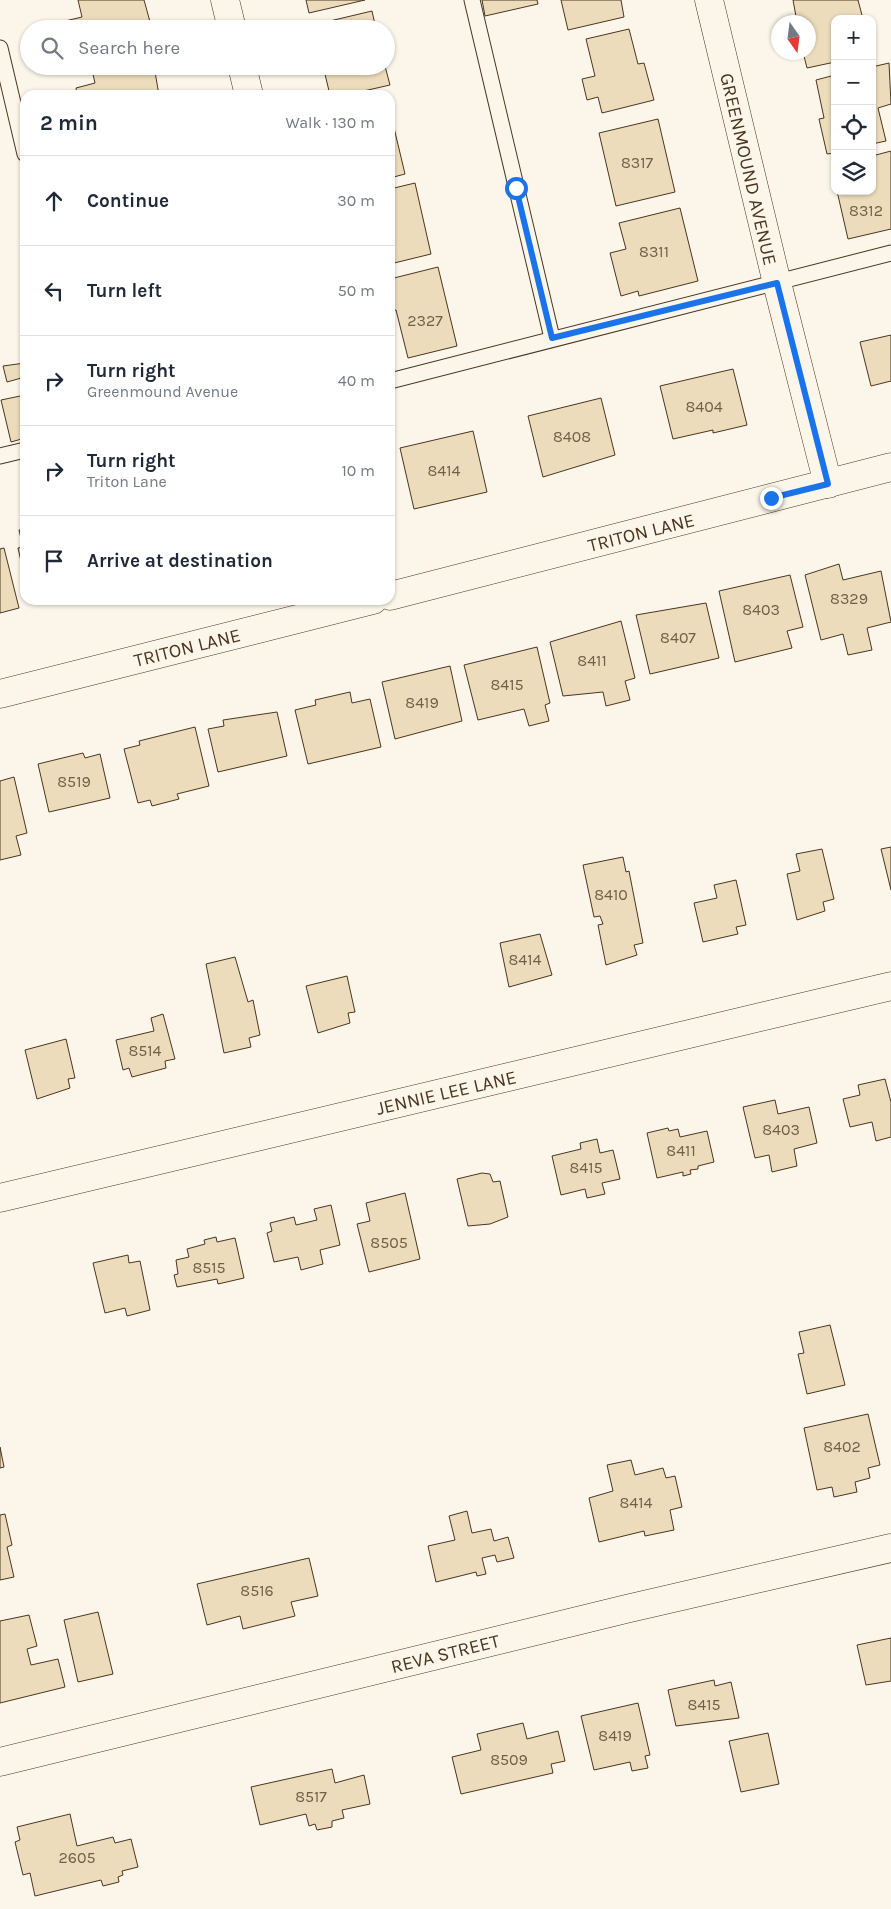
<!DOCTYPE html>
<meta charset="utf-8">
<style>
:root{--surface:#fff;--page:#f6f6f7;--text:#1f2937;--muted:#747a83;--line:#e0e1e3}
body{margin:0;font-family:Karla,sans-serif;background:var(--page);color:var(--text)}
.controls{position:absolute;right:15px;top:15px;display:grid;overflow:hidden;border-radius:10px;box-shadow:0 1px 4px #0004}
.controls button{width:45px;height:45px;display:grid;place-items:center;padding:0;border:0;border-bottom:1px solid var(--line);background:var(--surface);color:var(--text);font:25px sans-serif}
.compass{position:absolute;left:771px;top:15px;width:45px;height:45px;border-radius:50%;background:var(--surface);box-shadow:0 1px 4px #0004;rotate:166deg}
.stop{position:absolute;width:15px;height:15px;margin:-11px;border:4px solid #1a73e8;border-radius:50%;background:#fff}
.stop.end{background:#1a73e8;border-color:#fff;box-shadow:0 1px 5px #0008}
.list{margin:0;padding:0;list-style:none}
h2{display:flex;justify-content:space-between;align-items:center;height:65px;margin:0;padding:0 20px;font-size:21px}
h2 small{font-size:16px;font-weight:400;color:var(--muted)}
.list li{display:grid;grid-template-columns:32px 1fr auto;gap:15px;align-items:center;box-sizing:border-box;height:90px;padding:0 20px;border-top:1px solid var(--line)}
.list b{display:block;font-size:19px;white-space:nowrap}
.list p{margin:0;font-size:16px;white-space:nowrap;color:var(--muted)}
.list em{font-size:16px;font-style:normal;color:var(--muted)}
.icon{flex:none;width:28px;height:28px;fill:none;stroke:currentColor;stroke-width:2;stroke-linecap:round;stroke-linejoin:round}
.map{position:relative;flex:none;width:891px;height:1909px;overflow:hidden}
.search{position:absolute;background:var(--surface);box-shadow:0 1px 4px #0004;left:20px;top:20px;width:375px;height:55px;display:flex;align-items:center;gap:12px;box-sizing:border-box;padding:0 18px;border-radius:28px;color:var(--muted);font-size:19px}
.panel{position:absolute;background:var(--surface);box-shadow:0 1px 4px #0004;left:20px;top:90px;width:375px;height:515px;border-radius:15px}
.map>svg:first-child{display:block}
.building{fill:#ecdcbc;stroke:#4a3520}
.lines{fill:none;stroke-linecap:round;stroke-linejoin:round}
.service-casing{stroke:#4a3520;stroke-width:17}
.minor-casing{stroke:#4a3520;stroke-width:29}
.tertiary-casing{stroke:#4a3520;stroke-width:29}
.service{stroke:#fbf6e9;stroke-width:15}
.minor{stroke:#fbf6e9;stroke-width:28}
.tertiary{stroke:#fbf6e9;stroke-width:28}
.route{stroke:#1a73e8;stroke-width:6}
.labels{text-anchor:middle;stroke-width:4;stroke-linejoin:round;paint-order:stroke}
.number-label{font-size:16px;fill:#725f47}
.street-label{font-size:19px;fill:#4a3520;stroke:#fbf6e9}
</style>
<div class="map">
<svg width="891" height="1909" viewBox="0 0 891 1909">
<rect width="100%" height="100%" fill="#fbf6e9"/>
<g class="building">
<polygon points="78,0 144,0 152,29 62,29 61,22 82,17"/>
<polygon points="306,0 365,0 309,13"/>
<polygon points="482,0 537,0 538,4 485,16"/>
<polygon points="561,0 621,0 624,17 568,30"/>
<polygon points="793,0 858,0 863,19 835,19 835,62 807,68 803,52 808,52 808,22 797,22"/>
<polygon points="372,11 376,29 314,29 313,25"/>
<polygon points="629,29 638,64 644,63 654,100 602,113 598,97 587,100 582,79 595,76 586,39"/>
<polygon points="889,63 891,104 878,108 886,141 872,144 872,67"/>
<polygon points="91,66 154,66 159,95 77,95 76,88 95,83"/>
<polygon points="323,66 385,66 390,85 346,95 330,95"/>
<polygon points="835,75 835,153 827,154 819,119 824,118 816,80"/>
<polygon points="390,111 405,174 390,178"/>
<polygon points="658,119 675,192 616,206 599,133"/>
<polygon points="891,151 891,229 848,239 837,191 872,191 872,156"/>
<polygon points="415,183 431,254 390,264 390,189"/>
<polygon points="680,208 698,281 639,296 638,291 621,296 610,253 626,249 619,223"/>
<polygon points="438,267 457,346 408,358 396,310 390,311 390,279"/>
<polygon points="891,335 891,381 871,386 860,342"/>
<polygon points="25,363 25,377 7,382 3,366"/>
<polygon points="733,369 747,425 713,433 713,430 673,439 660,386"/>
<polygon points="25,395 25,438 11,442 1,400"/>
<polygon points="601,398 615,455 543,477 528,416"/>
<polygon points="473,431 487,492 414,509 400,448"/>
<polygon points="25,528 25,579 18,548 23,547 19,530"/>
<polygon points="4,548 19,608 0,613 0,549"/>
<polygon points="839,564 843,580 881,571 891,622 867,628 872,650 848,655 843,634 821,640 805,575"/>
<polygon points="790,575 803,627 787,631 792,648 735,662 719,591"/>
<polygon points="706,603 719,658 650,674 636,615"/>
<polygon points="621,621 635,678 625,681 630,700 606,706 603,692 563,696 550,642"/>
<polygon points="537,647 550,703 545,705 549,721 529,726 524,709 478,720 464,665"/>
<polygon points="450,666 462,721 395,739 382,682"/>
<polygon points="350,692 352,703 370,699 381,747 308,764 295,710 316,705 315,700"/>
<polygon points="277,712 287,756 218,772 208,729 224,726 223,720"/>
<polygon points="195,727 209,786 177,794 179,799 152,806 150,800 138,803 124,749 140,745 139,741"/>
<polygon points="83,753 85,758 100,754 110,798 49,812 38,764"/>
<polygon points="14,777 27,833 16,836 21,855 0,860 0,781"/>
<polygon points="891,847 891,890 881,849"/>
<polygon points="822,849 834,899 823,902 825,911 797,920 787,874 800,871 796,854"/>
<polygon points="623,857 626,872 629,871 643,943 634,945 637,955 606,965 598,925 603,924 600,916 594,917 583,865"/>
<polygon points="736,880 746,925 736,927 738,934 703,942 694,903 717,898 714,885"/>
<polygon points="540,934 552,975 509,987 500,943"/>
<polygon points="235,957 248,1002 253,1000 260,1035 249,1038 251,1047 224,1053 206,964"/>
<polygon points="347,976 355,1012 348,1013 350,1023 318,1033 306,986"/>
<polygon points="163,1014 175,1059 165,1061 166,1068 132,1077 129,1068 123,1070 116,1040 154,1031 151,1018"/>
<polygon points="66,1039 75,1078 68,1079 70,1088 37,1099 25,1050"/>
<polygon points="885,1079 891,1102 891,1137 876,1141 872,1122 850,1127 843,1099 860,1095 858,1085"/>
<polygon points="775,1100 778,1114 809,1107 817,1143 794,1149 797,1166 772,1172 769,1155 755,1158 743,1107"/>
<polygon points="668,1128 669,1131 678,1129 680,1137 707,1131 714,1162 698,1166 698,1169 690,1170 691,1174 683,1176 683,1172 657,1178 647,1133"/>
<polygon points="597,1139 600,1153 613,1150 620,1179 602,1183 605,1194 587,1198 585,1189 561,1195 552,1156 581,1149 580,1143"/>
<polygon points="482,1173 490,1174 493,1182 500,1181 508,1217 490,1224 468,1226 457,1179"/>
<polygon points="405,1193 420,1259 369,1272 357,1224 370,1221 366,1203"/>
<polygon points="331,1205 340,1245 320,1250 323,1264 301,1270 298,1257 274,1262 267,1233 272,1231 270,1223 294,1217 296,1225 317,1220 314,1209"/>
<polygon points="216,1237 217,1242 235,1238 244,1278 218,1284 217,1279 177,1287 174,1275 178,1274 176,1260 189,1257 187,1249 205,1244 204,1240"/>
<polygon points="128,1255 129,1263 140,1261 150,1310 127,1316 125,1308 105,1313 93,1263"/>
<polygon points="830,1325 845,1385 807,1394 798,1354 804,1353 799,1332"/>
<polygon points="868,1414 880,1465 868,1468 870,1478 855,1482 857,1492 834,1497 832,1487 817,1490 804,1428"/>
<polygon points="0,1447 4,1467 0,1468"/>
<polygon points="631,1460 635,1475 663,1468 666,1478 675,1476 682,1507 670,1510 674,1530 645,1536 644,1531 599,1542 589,1498 613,1491 607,1465"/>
<polygon points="467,1511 472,1533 491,1529 494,1541 508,1537 514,1558 497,1562 495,1555 482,1558 486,1574 477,1576 476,1572 436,1582 428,1546 455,1540 449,1516"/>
<polygon points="5,1514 12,1545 7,1547 14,1577 0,1580 0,1515"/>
<polygon points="309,1558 318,1596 291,1602 295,1616 243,1629 240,1616 207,1625 197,1584"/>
<polygon points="98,1612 113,1674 78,1682 64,1620"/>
<polygon points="29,1615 37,1646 27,1649 31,1665 58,1659 65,1687 0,1703 0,1621"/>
<polygon points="891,1638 891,1681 866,1685 857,1645"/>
<polygon points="714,1680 715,1686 731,1682 739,1718 676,1726 668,1690"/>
<polygon points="638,1703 650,1755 645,1756 648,1768 632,1771 630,1762 594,1770 581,1716"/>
<polygon points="523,1723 527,1739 558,1731 565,1761 551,1764 553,1773 461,1794 452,1757 481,1750 477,1734"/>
<polygon points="768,1733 779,1784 741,1792 729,1741"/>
<polygon points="332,1769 335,1783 364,1775 370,1804 342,1810 344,1818 332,1821 332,1827 317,1830 315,1824 309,1826 306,1814 260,1825 251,1787"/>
<polygon points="70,1814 77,1846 113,1837 115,1843 131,1839 138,1867 122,1871 123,1875 118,1877 119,1882 103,1886 101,1880 35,1896 30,1873 23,1875 15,1842 20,1840 17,1827"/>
</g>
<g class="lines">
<defs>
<g id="service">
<polyline points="472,0 552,338"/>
<polyline points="0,48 25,154"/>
<polyline points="390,381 891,253"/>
<polyline points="0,456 25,450"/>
</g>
<g id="minor">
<polyline points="225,0 232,29"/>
<polyline points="709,0 777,283 828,484"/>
<polyline points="242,66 249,95"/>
<polyline points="390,596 891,467"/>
<polyline points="0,694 373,600"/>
<polyline points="0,1762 626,1609 891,1548"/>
</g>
<polyline id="tertiary" points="0,1198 891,986"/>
</defs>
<use href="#service" class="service-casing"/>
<use href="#minor" class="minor-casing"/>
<use href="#tertiary" class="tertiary-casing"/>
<use href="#service" class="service"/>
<use href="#minor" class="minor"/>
<use href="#tertiary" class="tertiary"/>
</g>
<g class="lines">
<polyline class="route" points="516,188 552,338 777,283 828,484 771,498"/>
</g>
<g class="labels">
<g class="number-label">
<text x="637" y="168">8317</text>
<text x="866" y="216">8312</text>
<text x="654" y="257">8311</text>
<text x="425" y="326">2327</text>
<text x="704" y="412">8404</text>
<text x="572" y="442">8408</text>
<text x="444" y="476">8414</text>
<text x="849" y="604">8329</text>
<text x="761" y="615">8403</text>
<text x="678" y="643">8407</text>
<text x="592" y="666">8411</text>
<text x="507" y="690">8415</text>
<text x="422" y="708">8419</text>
<text x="74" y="787">8519</text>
<text x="611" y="900">8410</text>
<text x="525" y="965">8414</text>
<text x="145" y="1056">8514</text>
<text x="781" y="1135">8403</text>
<text x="681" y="1156">8411</text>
<text x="586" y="1173">8415</text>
<text x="389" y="1248">8505</text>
<text x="209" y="1273">8515</text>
<text x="842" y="1452">8402</text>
<text x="636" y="1508">8414</text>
<text x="257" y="1596">8516</text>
<text x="704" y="1710">8415</text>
<text x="615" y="1741">8419</text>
<text x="509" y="1765">8509</text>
<text x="311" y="1802">8517</text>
<text x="77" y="1863">2605</text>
</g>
<g class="street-label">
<text transform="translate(749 169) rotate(77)" y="7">GREENMOUND AVENUE</text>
<text transform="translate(641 532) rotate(-14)" y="7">TRITON LANE</text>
<text transform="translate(187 647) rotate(-14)" y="7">TRITON LANE</text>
<text transform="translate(446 1092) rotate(-13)" y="7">JENNIE LEE LANE</text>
<text transform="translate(445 1653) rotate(-14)" y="7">REVA STREET</text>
</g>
</g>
</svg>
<div class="controls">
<button>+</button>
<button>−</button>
<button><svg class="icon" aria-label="locate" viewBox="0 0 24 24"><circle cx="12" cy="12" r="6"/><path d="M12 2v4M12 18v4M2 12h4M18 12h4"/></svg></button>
<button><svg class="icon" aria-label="layers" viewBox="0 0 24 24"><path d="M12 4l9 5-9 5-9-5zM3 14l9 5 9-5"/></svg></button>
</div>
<svg class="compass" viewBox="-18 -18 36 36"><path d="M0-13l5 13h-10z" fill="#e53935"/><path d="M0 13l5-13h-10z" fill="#747a83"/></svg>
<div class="stop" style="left:516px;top:188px"></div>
<div class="stop end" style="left:771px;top:498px"></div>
<div class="search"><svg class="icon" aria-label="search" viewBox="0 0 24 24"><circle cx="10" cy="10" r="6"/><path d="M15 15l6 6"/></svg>Search here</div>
<section class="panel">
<h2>2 min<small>Walk · 130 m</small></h2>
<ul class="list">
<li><svg class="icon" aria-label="ahead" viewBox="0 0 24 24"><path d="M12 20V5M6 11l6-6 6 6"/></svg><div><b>Continue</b></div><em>30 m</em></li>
<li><svg class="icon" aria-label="left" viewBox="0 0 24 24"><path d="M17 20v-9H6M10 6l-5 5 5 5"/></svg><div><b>Turn left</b></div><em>50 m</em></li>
<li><svg class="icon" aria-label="right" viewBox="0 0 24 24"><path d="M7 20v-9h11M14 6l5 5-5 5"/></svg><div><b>Turn right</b><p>Greenmound Avenue</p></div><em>40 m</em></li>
<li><svg class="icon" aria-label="right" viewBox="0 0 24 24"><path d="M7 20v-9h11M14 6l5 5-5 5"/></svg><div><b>Turn right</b><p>Triton Lane</p></div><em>10 m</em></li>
<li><svg class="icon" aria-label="arrive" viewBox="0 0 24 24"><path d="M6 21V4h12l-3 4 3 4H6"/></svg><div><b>Arrive at destination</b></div></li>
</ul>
</section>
</div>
